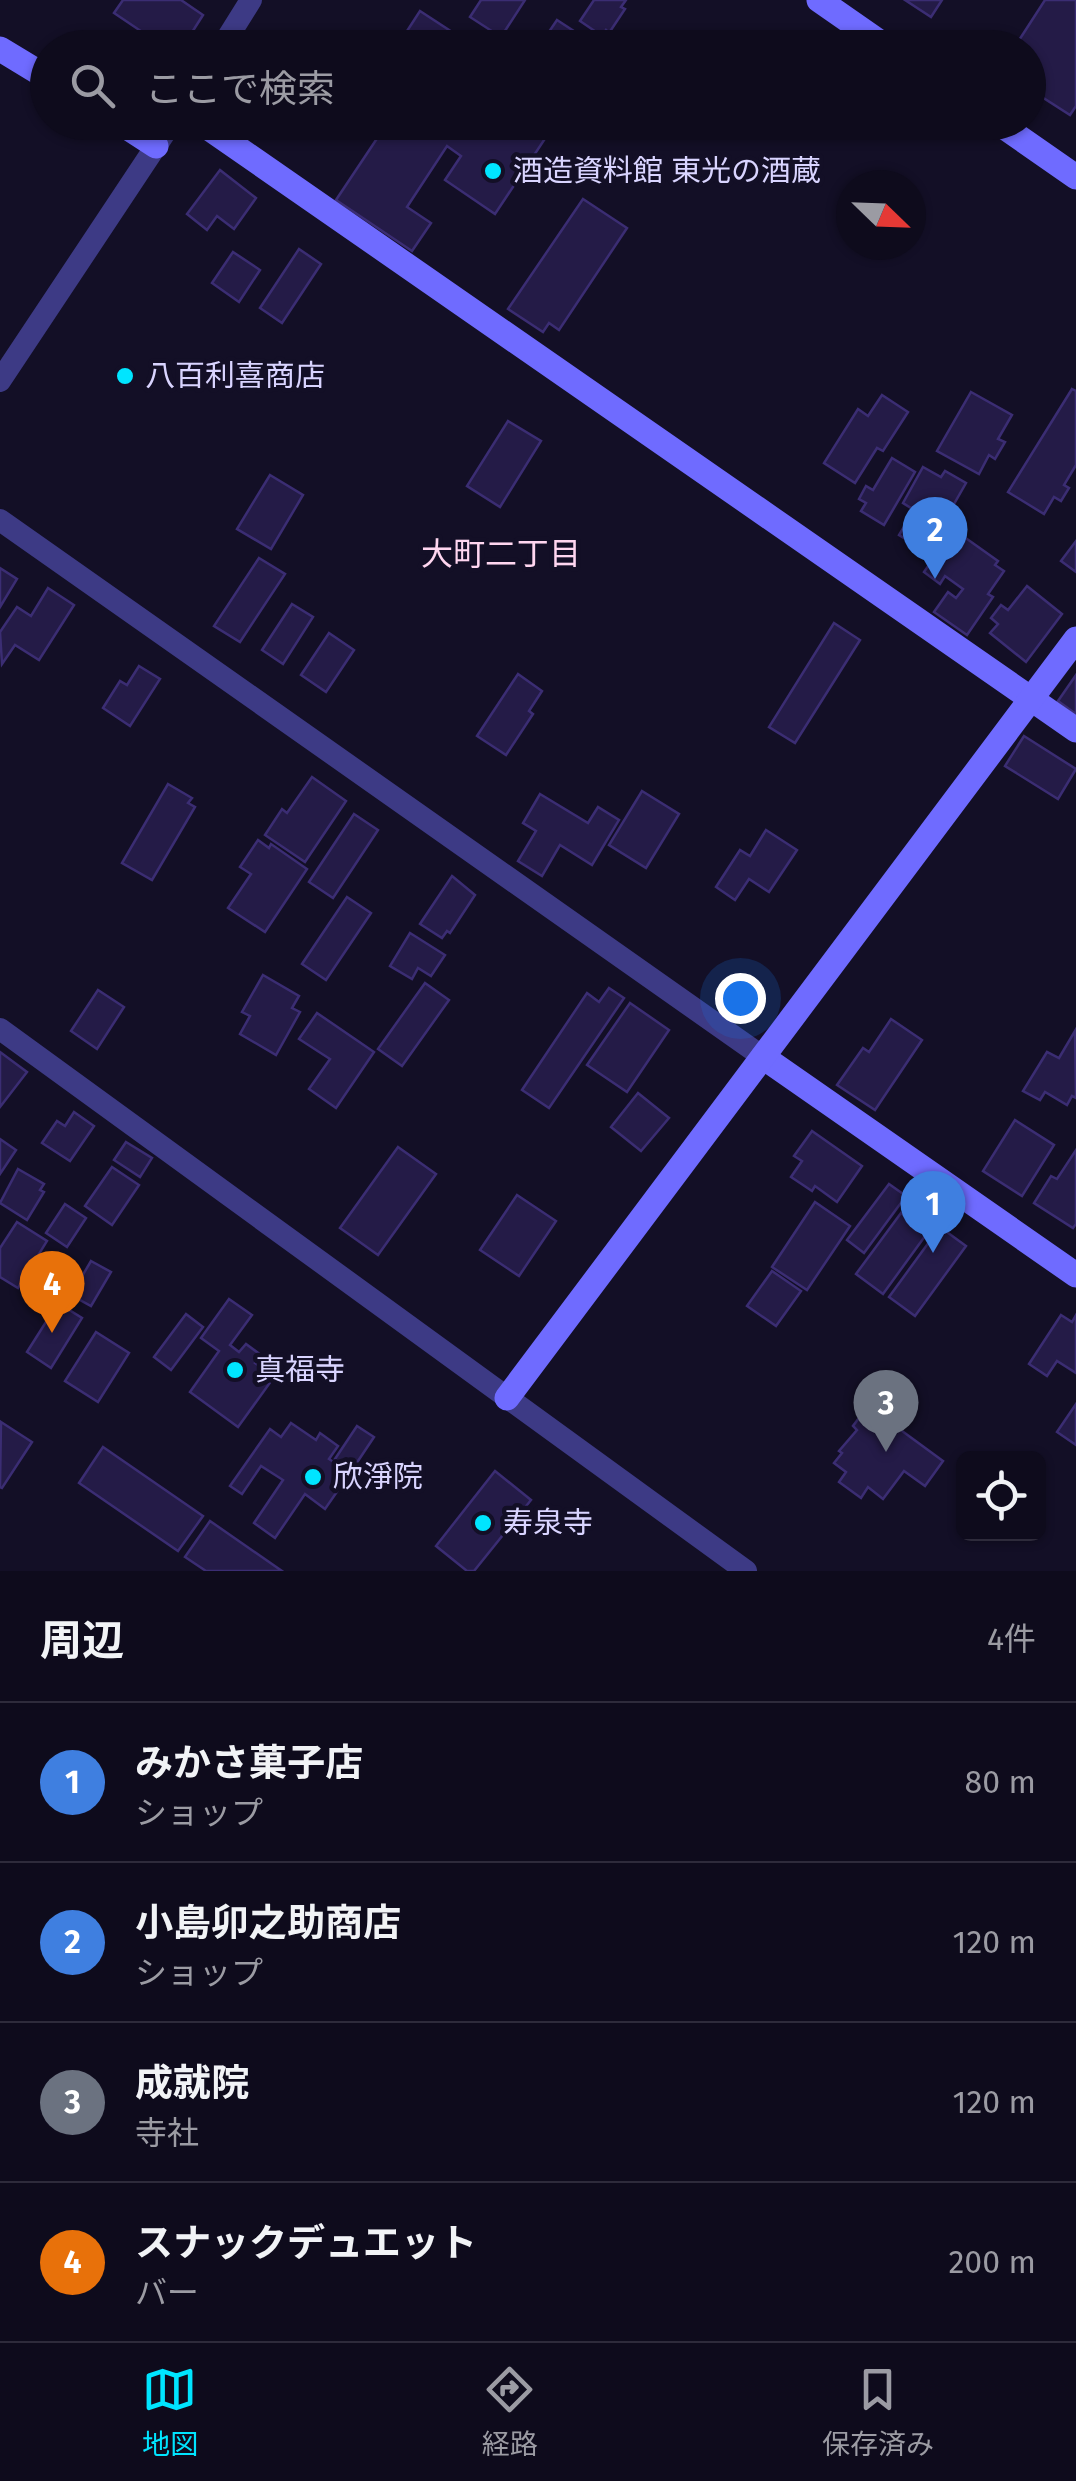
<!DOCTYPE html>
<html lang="ja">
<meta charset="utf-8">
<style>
:root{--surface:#0e0b1c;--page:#171425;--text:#f1f3f6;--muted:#9b9ba3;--line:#2e2b3b;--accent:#00e5ff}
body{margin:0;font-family:"Fira Sans","Noto Sans JP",sans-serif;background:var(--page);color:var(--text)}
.controls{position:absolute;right:30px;bottom:30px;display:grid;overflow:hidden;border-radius:15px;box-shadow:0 2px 8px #0004}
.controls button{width:90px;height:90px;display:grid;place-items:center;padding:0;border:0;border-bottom:2px solid var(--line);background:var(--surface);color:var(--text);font:50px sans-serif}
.compass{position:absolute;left:836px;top:170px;width:90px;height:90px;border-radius:50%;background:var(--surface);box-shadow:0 2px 8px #0004;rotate:113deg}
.you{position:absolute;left:740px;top:998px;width:35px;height:35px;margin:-25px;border:8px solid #fff;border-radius:50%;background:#1a73e8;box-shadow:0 0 0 15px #1a73e833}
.badge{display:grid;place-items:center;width:65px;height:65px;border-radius:50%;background:var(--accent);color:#fff;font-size:32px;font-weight:700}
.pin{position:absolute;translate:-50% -82px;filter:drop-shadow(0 2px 5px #0008)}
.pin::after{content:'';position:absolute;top:52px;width:35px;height:30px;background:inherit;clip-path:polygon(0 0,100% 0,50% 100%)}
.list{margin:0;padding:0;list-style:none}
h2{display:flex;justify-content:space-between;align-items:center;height:130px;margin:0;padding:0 40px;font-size:42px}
h2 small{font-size:32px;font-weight:400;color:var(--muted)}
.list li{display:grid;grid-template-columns:65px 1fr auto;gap:30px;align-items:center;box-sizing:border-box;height:160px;padding:0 40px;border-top:2px solid var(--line)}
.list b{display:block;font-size:38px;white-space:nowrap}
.list p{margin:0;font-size:32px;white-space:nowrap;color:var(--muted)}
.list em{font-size:32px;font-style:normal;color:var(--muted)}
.icon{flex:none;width:55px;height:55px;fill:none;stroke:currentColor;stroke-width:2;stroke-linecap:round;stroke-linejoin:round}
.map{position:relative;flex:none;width:1076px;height:1571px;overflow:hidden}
.search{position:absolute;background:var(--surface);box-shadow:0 2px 8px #0004;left:30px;right:30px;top:30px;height:110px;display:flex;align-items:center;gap:25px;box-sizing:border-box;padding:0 35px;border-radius:55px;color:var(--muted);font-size:38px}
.sheet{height:770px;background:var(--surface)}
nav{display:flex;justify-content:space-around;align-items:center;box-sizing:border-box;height:140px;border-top:2px solid var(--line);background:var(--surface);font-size:28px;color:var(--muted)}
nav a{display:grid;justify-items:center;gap:5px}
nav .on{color:var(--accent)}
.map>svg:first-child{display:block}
.building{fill:#241b47;stroke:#3b2d73;stroke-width:2.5}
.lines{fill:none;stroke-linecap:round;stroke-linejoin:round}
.street{stroke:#3d3a85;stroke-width:22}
.secondary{stroke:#6f6bff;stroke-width:25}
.poi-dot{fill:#00e5ff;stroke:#130f26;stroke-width:4}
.labels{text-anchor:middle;stroke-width:9;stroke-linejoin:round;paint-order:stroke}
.poi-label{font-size:30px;fill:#d9d4ff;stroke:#130f26;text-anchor:start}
.neighbourhood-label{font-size:32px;fill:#ffd6f0;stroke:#130f26}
</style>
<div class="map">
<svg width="1076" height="1571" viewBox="0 0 1076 1571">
<rect width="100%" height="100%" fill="#130f26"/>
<g class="building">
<polygon points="123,0 181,0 203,15 182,48 166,48 114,13"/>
<polygon points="481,0 525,0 501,37 470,17"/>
<polygon points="594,0 626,0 621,7 625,9 609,33 606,30 602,36 580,21"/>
<polygon points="905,0 942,0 931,17"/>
<polygon points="1045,0 1076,0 1076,106 1070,115 1028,88 1028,48 1014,48"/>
<polygon points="420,11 475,47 475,48 396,48"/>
<polygon points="557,20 589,41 585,48 538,48"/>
<polygon points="376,122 556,122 495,214 445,180 461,156 447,146 407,207 431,223 412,251 336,200 384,128"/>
<polygon points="220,170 256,198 234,229 217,216 207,230 187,214"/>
<polygon points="583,199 627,228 559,330 549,323 543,332 508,309"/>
<polygon points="299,249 321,264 282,323 260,308"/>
<polygon points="233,252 260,270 239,302 212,283"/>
<polygon points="1072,389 1076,391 1076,465 1064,485 1069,488 1061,501 1054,497 1044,514 1008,492"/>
<polygon points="971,392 1012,415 998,439 1005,442 995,459 989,455 979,474 937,451"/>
<polygon points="882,395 908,412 883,451 877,448 855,483 824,463 858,409 868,416"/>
<polygon points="508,421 541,441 500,507 467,486"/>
<polygon points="892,458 915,472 884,525 861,511 866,503 859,499 866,486 873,490"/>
<polygon points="923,467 941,477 945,471 966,483 942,525 937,523 922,549 899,535 914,510 903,503"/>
<polygon points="270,475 303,495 271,549 237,529"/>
<polygon points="960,534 998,561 995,565 1004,571 988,594 993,597 967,635 934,612 948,592 956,598 963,589 945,576 940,584 924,572 950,535 956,540"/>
<polygon points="1076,541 1076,572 1061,561"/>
<polygon points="259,558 285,574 240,642 214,626"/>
<polygon points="0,568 17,579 0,607"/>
<polygon points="1027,586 1062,614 1026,662 990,633 998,624 991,618 1001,605 1008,610"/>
<polygon points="48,588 74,605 39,660 15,645 2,664 0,632 17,607 31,616"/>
<polygon points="292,604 313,617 283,664 262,650"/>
<polygon points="834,623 860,640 795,743 769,727"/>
<polygon points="329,633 354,650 326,692 301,675"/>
<polygon points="139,666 160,679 130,726 103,708 120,681 127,685"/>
<polygon points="518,674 542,691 529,711 533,714 506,755 477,736"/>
<polygon points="1076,675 1076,714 1058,701"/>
<polygon points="1024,736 1076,769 1058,799 1005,766"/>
<polygon points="312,777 346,801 305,862 265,835 282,809 287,813"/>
<polygon points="168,784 192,798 188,803 195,807 152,880 122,863"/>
<polygon points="642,791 679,814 646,868 609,845"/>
<polygon points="540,794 588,823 598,807 619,820 592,865 560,845 542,876 518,861 536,831 523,823"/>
<polygon points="354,814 378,830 333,898 309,882"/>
<polygon points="766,830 797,850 769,892 749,879 735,900 716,887 740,850 750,856"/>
<polygon points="258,840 269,848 271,844 307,869 265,932 228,908 251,874 240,867"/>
<polygon points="452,876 475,895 450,933 447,931 442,938 420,924"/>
<polygon points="347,897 371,913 326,980 302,964"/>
<polygon points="410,933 445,955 431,976 418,968 412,979 390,966"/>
<polygon points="263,975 299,996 292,1008 300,1012 276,1055 240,1034 250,1016 242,1012"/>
<polygon points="425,983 449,1000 402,1066 378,1049"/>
<polygon points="609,988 624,998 549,1108 522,1090 587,993 599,1002"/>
<polygon points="98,990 124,1007 97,1049 71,1031"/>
<polygon points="630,1003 669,1030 627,1092 587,1065"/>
<polygon points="317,1013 374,1052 336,1108 309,1089 330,1059 299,1039"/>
<polygon points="891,1019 922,1040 875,1110 837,1085 863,1048 869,1052"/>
<polygon points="1075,1031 1076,1098 1072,1096 1067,1105 1045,1092 1040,1100 1023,1091 1047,1052 1059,1058"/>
<polygon points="0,1052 27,1072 0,1107"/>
<polygon points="638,1093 669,1118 641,1151 611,1127"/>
<polygon points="74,1112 94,1126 70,1161 42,1143 57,1121 65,1126"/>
<polygon points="1015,1120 1054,1145 1022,1196 983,1171"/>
<polygon points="812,1131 862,1166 837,1202 815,1186 812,1191 791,1177 802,1161 794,1156"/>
<polygon points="0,1139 16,1150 0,1174"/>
<polygon points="126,1142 152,1158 140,1177 114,1160"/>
<polygon points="398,1147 436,1174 378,1255 340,1228"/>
<polygon points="1076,1150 1076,1224 1073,1228 1034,1203 1051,1176 1057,1179"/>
<polygon points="112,1167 139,1185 112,1225 85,1206"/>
<polygon points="18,1169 44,1184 40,1190 44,1192 27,1220 0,1203"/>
<polygon points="889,1184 906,1196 864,1253 847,1240"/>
<polygon points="517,1195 556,1221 519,1276 480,1250"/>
<polygon points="815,1202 850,1226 807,1290 772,1267"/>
<polygon points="65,1204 86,1218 67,1247 46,1233"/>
<polygon points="901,1213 928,1232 883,1294 856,1274"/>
<polygon points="17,1222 47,1241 18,1288 0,1277 0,1248"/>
<polygon points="940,1227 966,1246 915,1316 889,1297"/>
<polygon points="91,1261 111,1272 91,1306 71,1295"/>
<polygon points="772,1271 801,1291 776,1326 747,1306"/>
<polygon points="229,1299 252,1315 230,1345 239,1352 246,1344 261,1355 255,1363 274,1377 238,1427 190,1392 219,1351 201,1338"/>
<polygon points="58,1303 82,1318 51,1368 27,1352"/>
<polygon points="186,1314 203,1327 171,1370 154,1357"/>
<polygon points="1061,1315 1072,1322 1076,1315 1076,1373 1057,1361 1047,1376 1029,1364"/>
<polygon points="96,1332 129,1353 98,1402 65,1381"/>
<polygon points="1076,1404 1076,1445 1057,1432"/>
<polygon points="868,1406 943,1461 925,1486 904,1471 883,1499 868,1487 861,1498 839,1482 846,1472 834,1463 842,1453 839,1451 857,1430 853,1426"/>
<polygon points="1,1422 32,1442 2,1488 0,1487"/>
<polygon points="291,1423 316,1440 320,1433 338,1446 329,1459 350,1473 325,1509 305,1494 275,1538 254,1523 283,1480 261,1466 242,1494 230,1486 270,1429 281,1437"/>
<polygon points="357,1426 374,1437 352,1470 335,1459"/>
<polygon points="103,1447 203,1516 178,1551 79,1483"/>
<polygon points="495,1471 531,1500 474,1571 467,1571 436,1546"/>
<polygon points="210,1521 282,1571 206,1571 185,1557"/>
</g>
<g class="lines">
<g class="street">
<polyline points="221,48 251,0"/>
<polyline points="0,381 172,122"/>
<polyline points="0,520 763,1057"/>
<polyline points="0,1029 746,1571"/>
</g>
<g class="secondary">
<polyline points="819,0 888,48"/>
<polyline points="0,49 48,78"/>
<polyline points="119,122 156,146"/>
<polyline points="200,122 1076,730"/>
<polyline points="997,122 1076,177"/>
<polyline points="763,1057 1076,1275"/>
<polyline points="507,1398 1076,639"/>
</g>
</g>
<g class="poi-dot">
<circle cx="493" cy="171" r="10"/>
<circle cx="125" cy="376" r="10"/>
<circle cx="235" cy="1370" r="10"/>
<circle cx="313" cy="1477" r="10"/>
<circle cx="483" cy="1523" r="10"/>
</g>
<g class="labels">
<g class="poi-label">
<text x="513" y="181">酒造資料館 東光の酒蔵</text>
<text x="145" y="386">八百利喜商店</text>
<text x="255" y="1380">真福寺</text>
<text x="333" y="1487">欣淨院</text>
<text x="503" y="1533">寿泉寺</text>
</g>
<g class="neighbourhood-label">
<text x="501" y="565">大町二丁目</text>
</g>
</g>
</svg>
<div class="controls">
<button><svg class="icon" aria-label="locate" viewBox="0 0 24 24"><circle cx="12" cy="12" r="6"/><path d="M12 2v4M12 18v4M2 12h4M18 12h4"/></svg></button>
</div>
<svg class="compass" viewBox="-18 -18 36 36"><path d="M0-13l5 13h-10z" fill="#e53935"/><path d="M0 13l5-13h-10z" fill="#9b9ba3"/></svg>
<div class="you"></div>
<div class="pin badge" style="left:933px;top:1253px;background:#3f7fe0">1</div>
<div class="pin badge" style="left:935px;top:579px;background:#3f7fe0">2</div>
<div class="pin badge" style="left:886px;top:1452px;background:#6b7280">3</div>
<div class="pin badge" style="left:52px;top:1333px;background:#e8710a">4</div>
<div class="search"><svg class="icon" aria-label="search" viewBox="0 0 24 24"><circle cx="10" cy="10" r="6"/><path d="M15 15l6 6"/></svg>ここで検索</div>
</div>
<section class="sheet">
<h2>周辺<small>4件</small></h2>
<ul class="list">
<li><span class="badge" style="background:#3f7fe0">1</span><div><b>みかさ菓子店</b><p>ショップ</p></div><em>80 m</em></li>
<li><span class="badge" style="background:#3f7fe0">2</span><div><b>小島卯之助商店</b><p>ショップ</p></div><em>120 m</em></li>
<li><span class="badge" style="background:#6b7280">3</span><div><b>成就院</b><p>寺社</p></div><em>120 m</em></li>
<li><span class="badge" style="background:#e8710a">4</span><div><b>スナックデュエット</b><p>バー</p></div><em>200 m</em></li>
</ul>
</section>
<nav>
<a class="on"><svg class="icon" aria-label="map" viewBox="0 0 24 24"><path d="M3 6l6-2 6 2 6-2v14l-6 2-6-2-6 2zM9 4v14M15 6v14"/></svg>地図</a>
<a><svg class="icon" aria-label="directions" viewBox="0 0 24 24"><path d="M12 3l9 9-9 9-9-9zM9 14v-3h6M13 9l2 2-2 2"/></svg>経路</a>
<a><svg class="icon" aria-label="saved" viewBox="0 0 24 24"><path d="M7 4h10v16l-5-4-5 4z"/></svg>保存済み</a>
</nav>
